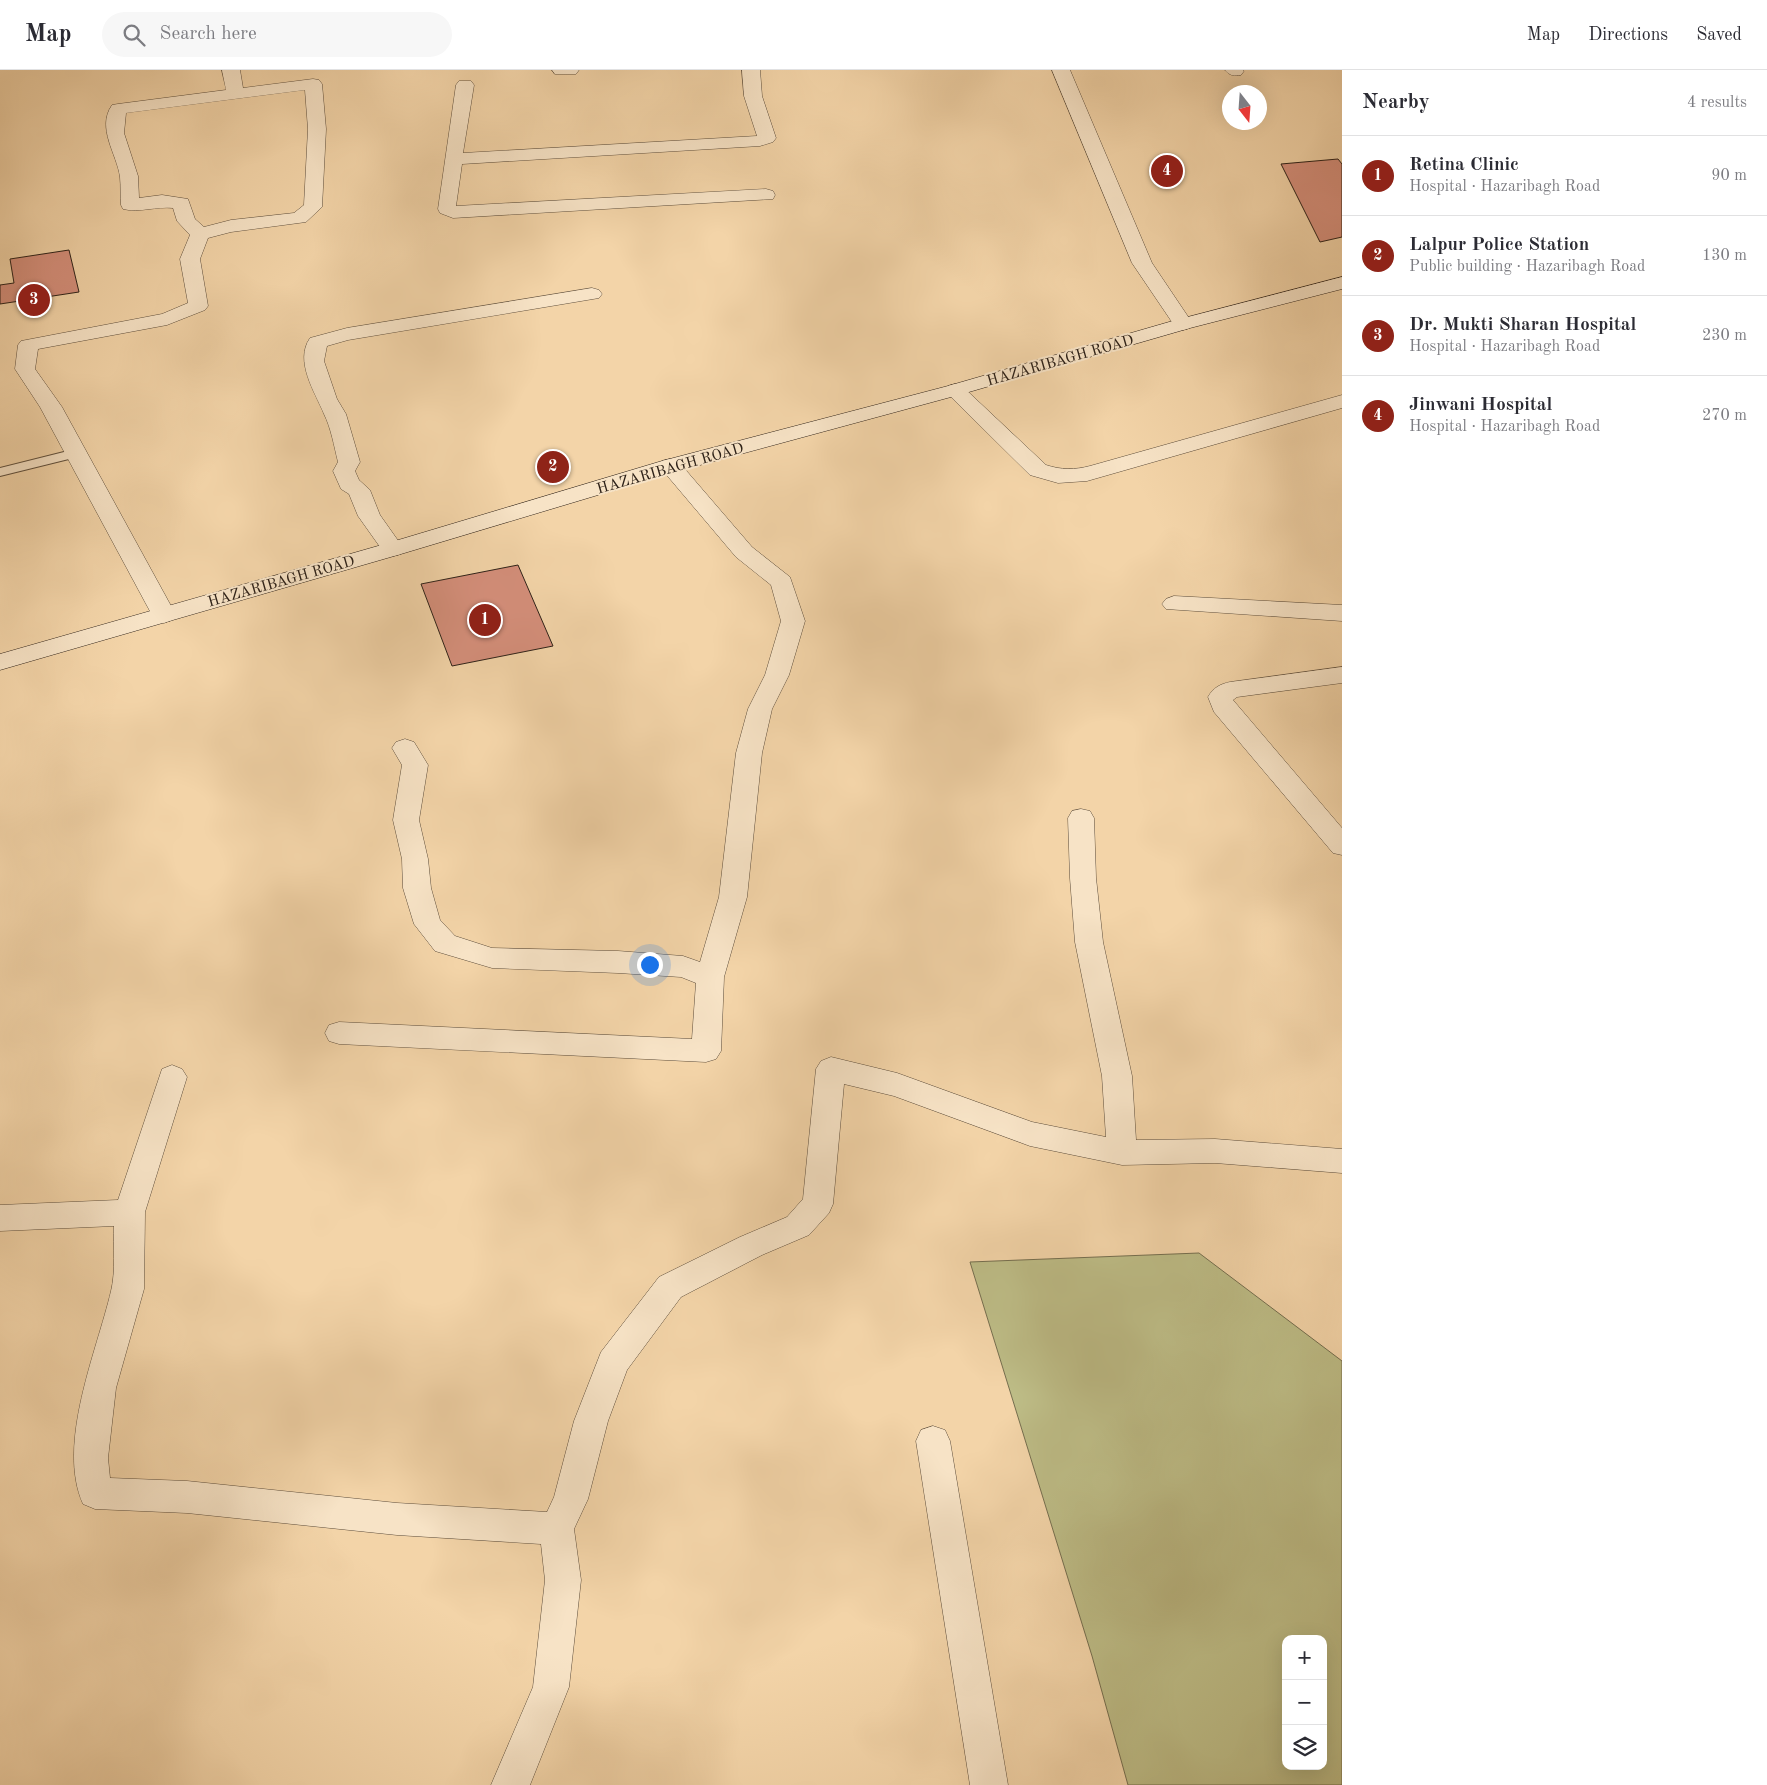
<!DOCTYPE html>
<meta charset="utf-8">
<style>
:root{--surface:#fff;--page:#f7f7f7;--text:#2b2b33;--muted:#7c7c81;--line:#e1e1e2;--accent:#8f2418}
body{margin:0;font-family:"Old Standard TT",serif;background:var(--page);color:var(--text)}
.controls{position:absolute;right:15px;bottom:15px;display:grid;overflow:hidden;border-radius:10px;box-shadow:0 5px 20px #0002}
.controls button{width:45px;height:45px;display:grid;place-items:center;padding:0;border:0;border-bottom:1px solid var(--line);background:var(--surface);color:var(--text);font:25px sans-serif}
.compass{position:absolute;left:1222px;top:15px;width:45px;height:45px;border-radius:50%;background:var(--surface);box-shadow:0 5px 20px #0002;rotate:163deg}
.you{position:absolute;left:649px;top:894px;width:18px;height:18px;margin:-12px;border:4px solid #fff;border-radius:50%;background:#1a73e8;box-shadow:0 0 0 8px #1a73e833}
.badge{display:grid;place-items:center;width:32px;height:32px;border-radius:50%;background:var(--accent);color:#fff;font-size:16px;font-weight:700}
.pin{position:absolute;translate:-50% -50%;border:2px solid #fff;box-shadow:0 1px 5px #0006}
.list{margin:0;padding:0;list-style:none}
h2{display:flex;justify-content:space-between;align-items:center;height:65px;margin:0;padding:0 20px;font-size:21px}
h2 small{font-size:16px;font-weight:400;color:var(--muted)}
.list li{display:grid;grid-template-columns:32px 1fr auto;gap:15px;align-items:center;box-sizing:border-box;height:80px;padding:0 20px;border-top:1px solid var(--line)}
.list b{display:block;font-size:19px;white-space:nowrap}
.list p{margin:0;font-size:16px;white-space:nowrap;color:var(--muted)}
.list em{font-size:16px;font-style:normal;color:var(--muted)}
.icon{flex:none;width:28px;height:28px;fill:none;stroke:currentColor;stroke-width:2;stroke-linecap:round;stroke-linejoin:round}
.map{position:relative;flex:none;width:1342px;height:1715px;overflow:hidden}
header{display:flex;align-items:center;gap:30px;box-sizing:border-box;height:70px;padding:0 25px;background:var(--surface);border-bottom:1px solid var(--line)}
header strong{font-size:24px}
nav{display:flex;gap:28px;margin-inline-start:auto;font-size:18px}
.search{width:350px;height:45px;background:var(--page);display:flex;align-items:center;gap:12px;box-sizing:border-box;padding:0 18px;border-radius:28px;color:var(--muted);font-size:19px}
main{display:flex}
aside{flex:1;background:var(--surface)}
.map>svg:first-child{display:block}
.green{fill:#bdbc86;stroke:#756e4f;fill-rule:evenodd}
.building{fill:#d58f7b;stroke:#2d2118}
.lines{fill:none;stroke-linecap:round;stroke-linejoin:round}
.lane-casing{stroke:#5e4e3c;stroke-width:2}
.street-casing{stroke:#5e4e3c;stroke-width:1}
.secondary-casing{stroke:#2d2118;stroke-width:1}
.lane{fill:#f7e3c6;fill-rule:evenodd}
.street{fill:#f7e3c6;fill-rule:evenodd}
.secondary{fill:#f7e3c6;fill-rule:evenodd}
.labels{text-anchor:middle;stroke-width:4;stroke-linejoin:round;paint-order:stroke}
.far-street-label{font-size:15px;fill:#2d2118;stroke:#f7e3c6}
</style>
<header>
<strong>Map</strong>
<div class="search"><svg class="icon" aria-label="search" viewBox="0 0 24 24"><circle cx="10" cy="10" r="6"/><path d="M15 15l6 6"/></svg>Search here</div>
<nav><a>Map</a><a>Directions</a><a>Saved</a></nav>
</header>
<main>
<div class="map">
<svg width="1342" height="1715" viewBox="0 0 1342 1715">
<rect width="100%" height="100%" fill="#f3d4a8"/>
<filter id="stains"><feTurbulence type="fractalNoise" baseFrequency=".004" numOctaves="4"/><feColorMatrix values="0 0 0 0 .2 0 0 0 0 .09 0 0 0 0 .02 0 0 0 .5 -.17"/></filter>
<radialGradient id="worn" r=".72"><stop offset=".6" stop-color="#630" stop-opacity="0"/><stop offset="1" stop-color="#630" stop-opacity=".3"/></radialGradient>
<path class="green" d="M 1199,1183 L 1342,1291 L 1342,1715 L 1128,1715 L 1092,1586 L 970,1192 ZM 1286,1569 L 1323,1569 L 1323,1696 L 1286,1696 Z"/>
<g class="building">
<polygon points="1338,89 1342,94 1342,167 1320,172 1281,94"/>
<polygon points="1173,95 1178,104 1161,105 1156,96"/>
<polygon points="69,180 79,222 0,234 0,215 14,213 10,189"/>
<polygon points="518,495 553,576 452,596 421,514"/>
</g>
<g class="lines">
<defs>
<polygon id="lane" points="76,379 81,380 82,383 81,386 0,406 0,398"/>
<g id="street">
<path d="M 222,0 L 240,0 L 243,18 L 313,9 L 319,10 L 322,14 L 326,59 L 322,137 L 306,152 L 231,162 L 208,168 L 200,189 L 208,236 L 205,240 L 167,255 L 38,279 L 35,299 L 62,337 L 176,545 L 172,550 L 164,553 L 156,550 L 152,545 L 40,337 L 15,299 L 18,275 L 21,271 L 162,244 L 188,233 L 180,189 L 190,165 L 177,151 L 173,138 C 157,136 139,143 123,139 L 121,135 C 120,126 121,116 120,107 C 117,84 96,58 112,35 L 118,34 L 226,20 ZM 305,20 L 308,59 L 304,135 L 294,143 L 231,150 L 204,157 L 195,149 L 188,129 L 162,125 L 139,128 L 138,106 L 124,63 L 126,43 Z"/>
<polygon points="552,0 579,0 576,4 555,4"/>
<polygon points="742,0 760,0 762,26 776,68 773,72 760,76 462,94 456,136 766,119 773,121 775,125 773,129 453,148 440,143 438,139 456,15 459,11 471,11 474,15 463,83 757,66 744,26"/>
<polygon points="1052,0 1070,0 1152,193 1193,254 1190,258 1183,260 1176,258 1132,193"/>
<path d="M 1225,0 L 1243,0 L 1244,1 L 1241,5 C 1234,6 1230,6 1225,0 Z"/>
<path d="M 592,218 L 599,220 L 602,224 L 599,228 L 348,270 L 327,276 L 324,291 L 337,329 L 346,344 L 360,392 L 355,401 L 359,410 L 370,420 L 380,445 L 404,479 L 401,484 L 393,486 L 385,484 L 358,446 L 349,424 L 341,419 L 333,401 L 338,392 C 334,376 331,358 324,344 C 315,322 294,291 310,268 L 347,258 Z"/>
<path d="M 955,314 L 962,316 L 1046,395 C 1061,400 1075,400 1090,396 L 1342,325 L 1342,338 L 1087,411 L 1058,413 L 1030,405 L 948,324 L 945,320 L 948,316 Z"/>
<polygon points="670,389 678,391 752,477 790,507 805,551 789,605 772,639 762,683 747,827 724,907 721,981 716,989 706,992 339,974 329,971 325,963 329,955 339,952 692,969 696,913 681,907 618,903 492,898 435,881 414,854 403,818 402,789 393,750 402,695 392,678 396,672 405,669 414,672 428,695 419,750 428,789 431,818 440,850 455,866 492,878 618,881 683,886 700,892 719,827 736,683 748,639 765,605 781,551 771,515 736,487 659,396 662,391"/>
<polygon points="1174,526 1342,535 1342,551 1166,539 1162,534 1166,529"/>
<path d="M 1342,597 L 1342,613 L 1237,627 L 1233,630 L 1342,758 L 1342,785 L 1333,783 L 1214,642 L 1208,627 C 1213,618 1220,614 1230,612 Z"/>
<path d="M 1081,739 L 1090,741 L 1094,748 L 1096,808 L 1103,872 L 1132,1006 L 1136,1070 L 1215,1069 L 1342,1079 L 1342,1103 L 1215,1093 L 1122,1095 L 1030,1076 L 894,1026 L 844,1014 L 833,1134 L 829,1143 L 809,1165 L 762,1185 L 681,1227 L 627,1300 L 608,1351 L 588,1429 L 574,1459 L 581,1510 L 569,1617 L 530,1715 L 491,1715 L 533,1617 L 545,1510 L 541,1474 L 397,1465 L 187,1443 L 95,1439 L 83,1434 C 56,1374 97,1281 111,1221 C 116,1201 113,1176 114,1156 L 0,1161 L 0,1135 L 118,1130 L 162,999 L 172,995 L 182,999 L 187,1007 L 145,1142 L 144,1219 L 116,1318 L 108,1388 L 110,1408 L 187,1411 L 397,1433 L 547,1442 L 554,1427 L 574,1351 L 601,1282 L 659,1207 L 740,1167 L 787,1147 L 803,1129 L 816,999 L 821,991 L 831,987 L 897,1003 L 1032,1052 L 1106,1067 L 1102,1006 L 1075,872 L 1070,808 L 1068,748 L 1072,741 Z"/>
<polygon points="933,1356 945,1360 950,1371 1008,1715 970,1715 916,1371 921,1360"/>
</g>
<polygon id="secondary" points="1342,207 1342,219 1190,258 962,324 678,401 401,484 0,600 0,584 385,474 662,391 948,316 1176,250"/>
</defs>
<use href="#lane" class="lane-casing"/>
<use href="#street" class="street-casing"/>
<use href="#secondary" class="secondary-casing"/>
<use href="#lane" class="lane"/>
<use href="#street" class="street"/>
<use href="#secondary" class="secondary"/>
</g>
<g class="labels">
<g class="far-street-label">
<text transform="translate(1060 290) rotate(-16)" y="5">HAZARIBAGH ROAD</text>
<text transform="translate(670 398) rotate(-16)" y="5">HAZARIBAGH ROAD</text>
<text transform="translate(281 511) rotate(-16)" y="5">HAZARIBAGH ROAD</text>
</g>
</g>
<rect width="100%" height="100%" filter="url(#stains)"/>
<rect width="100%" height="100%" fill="url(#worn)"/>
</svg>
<div class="controls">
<button>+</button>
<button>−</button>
<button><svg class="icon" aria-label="layers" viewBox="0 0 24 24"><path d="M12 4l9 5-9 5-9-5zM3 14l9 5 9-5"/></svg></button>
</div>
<svg class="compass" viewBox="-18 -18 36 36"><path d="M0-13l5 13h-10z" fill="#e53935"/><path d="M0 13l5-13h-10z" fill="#7c7c81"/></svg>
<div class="you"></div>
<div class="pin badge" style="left:485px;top:550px">1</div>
<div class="pin badge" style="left:553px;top:397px">2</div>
<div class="pin badge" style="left:34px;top:230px">3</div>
<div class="pin badge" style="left:1167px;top:101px">4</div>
</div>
<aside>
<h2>Nearby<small>4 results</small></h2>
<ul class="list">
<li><span class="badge">1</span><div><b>Retina Clinic</b><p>Hospital · Hazaribagh Road</p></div><em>90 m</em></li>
<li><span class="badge">2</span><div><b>Lalpur Police Station</b><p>Public building · Hazaribagh Road</p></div><em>130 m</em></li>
<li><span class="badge">3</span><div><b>Dr. Mukti Sharan Hospital</b><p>Hospital · Hazaribagh Road</p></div><em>230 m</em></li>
<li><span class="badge">4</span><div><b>Jinwani Hospital</b><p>Hospital · Hazaribagh Road</p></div><em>270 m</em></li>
</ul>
</aside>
</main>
